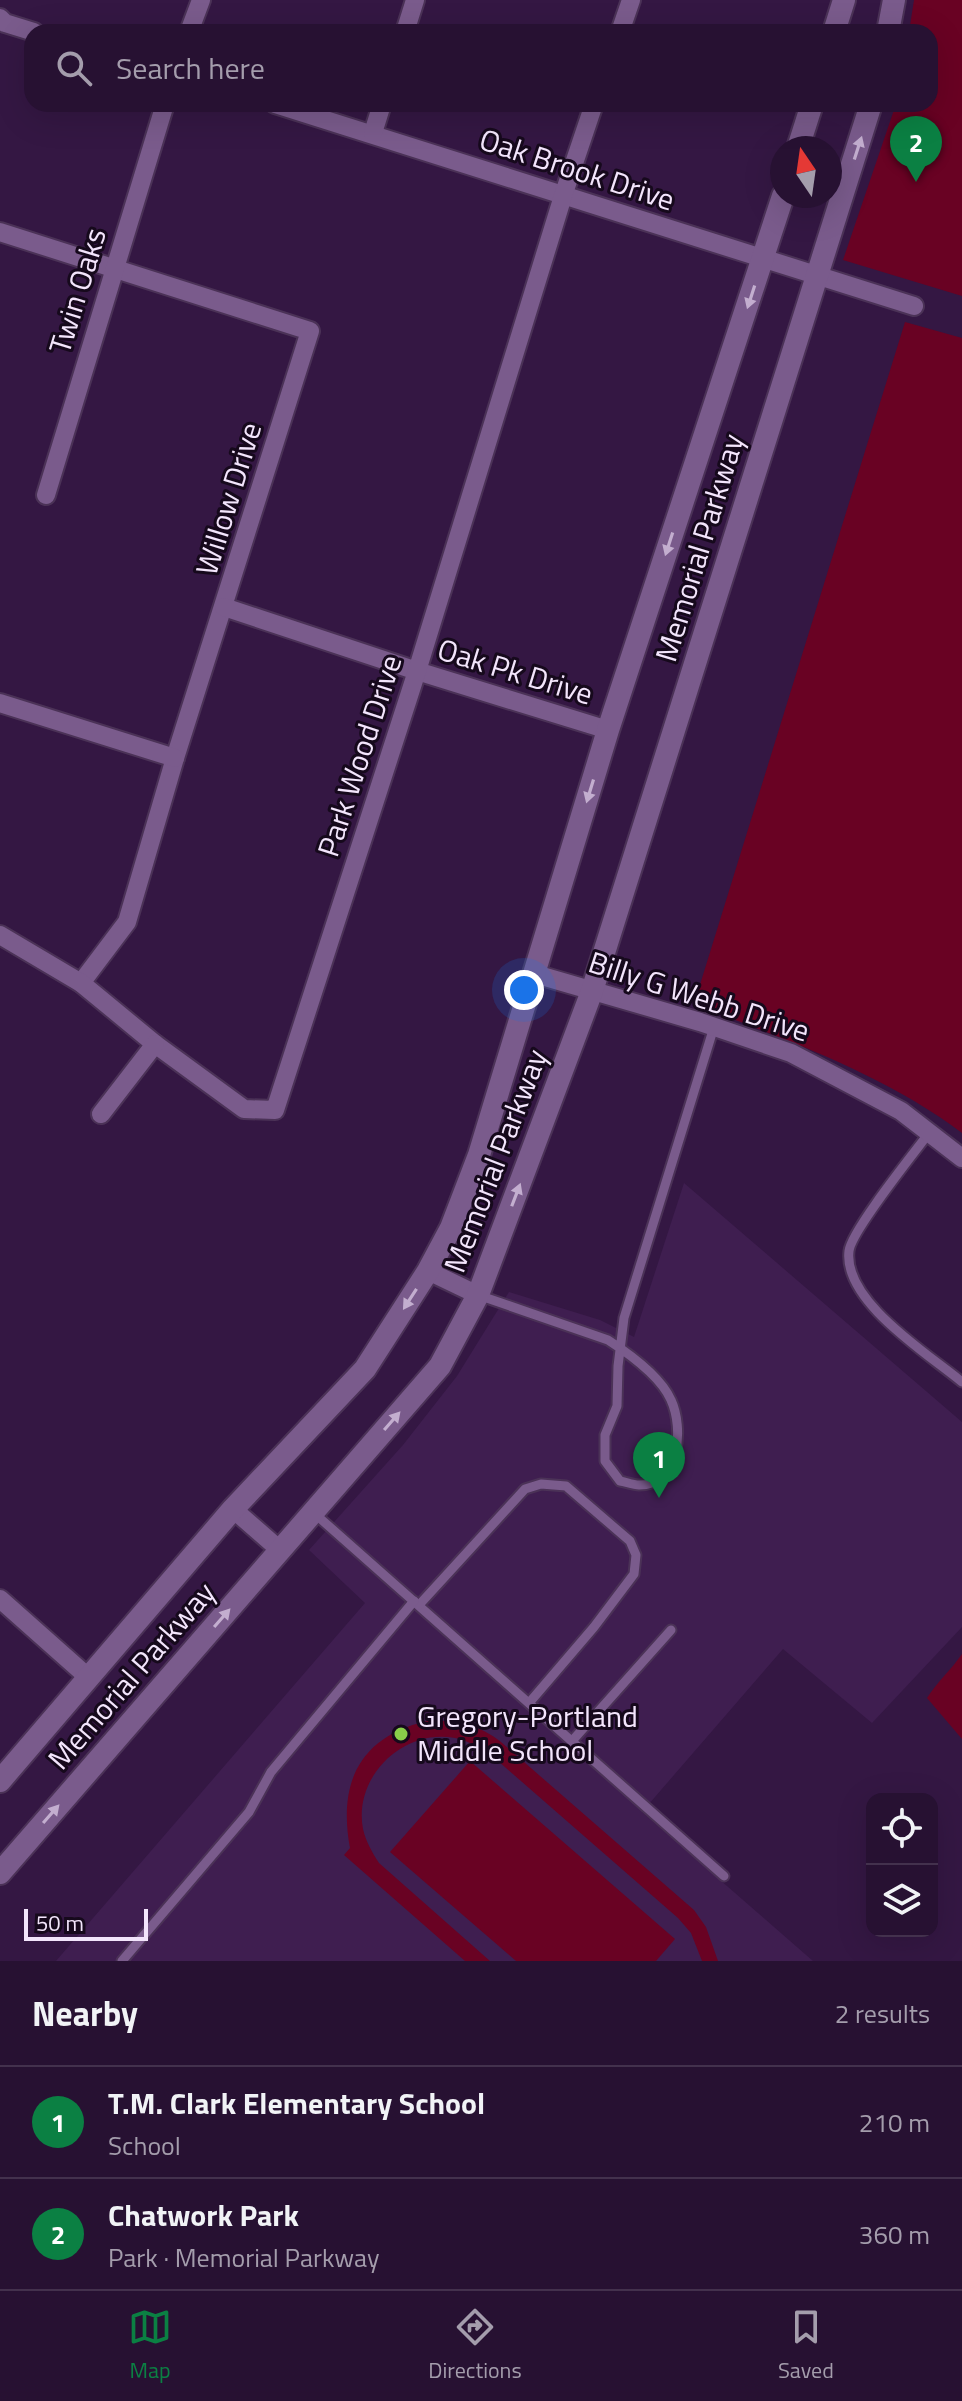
<!DOCTYPE html>
<meta charset="utf-8">
<style>
:root{--surface:#271132;--page:#331f3e;--text:#f1f3f6;--muted:#a49dac;--line:#43314d;--accent:#0b8043}
body{margin:0;font-family:"Titillium Web",sans-serif;background:var(--page);color:var(--text)}
.controls{position:absolute;right:24px;bottom:24px;display:grid;overflow:hidden;border-radius:16px;box-shadow:0 8px 32px #0002}
.controls button{width:72px;height:72px;display:grid;place-items:center;padding:0;border:0;border-bottom:2px solid var(--line);background:var(--surface);color:var(--text);font:40px sans-serif}
.compass{position:absolute;left:770px;top:136px;width:72px;height:72px;border-radius:50%;background:var(--surface);box-shadow:0 8px 32px #0002;rotate:347deg}
.scale{position:absolute;left:24px;bottom:20px;width:124px;box-sizing:border-box;padding-left:8px;border:4px solid #f3e5fc;border-top:0;font-size:22px;line-height:28px;white-space:nowrap;color:#f3e5fc;-webkit-text-stroke:6px #16091c;paint-order:stroke}
.you{position:absolute;left:524px;top:990px;width:28px;height:28px;margin:-20px;border:6px solid #fff;border-radius:50%;background:#1a73e8;box-shadow:0 0 0 12px #1a73e833}
.badge{display:grid;place-items:center;width:52px;height:52px;border-radius:50%;background:var(--accent);color:#fff;font-size:26px;font-weight:700}
.pin{position:absolute;translate:-50% -66px;filter:drop-shadow(0 2px 4px #0008)}
.pin::after{content:'';position:absolute;top:42px;width:28px;height:24px;background:inherit;clip-path:polygon(0 0,100% 0,50% 100%)}
.list{margin:0;padding:0;list-style:none}
h2{display:flex;justify-content:space-between;align-items:center;height:104px;margin:0;padding:0 32px;font-size:34px}
h2 small{font-size:26px;font-weight:400;color:var(--muted)}
.list li{display:grid;grid-template-columns:52px 1fr auto;gap:24px;align-items:center;box-sizing:border-box;height:112px;padding:0 32px;border-top:2px solid var(--line)}
.list b{display:block;font-size:30px;white-space:nowrap}
.list p{margin:0;font-size:26px;white-space:nowrap;color:var(--muted)}
.list em{font-size:26px;font-style:normal;color:var(--muted)}
.icon{flex:none;width:44px;height:44px;fill:none;stroke:currentColor;stroke-width:2;stroke-linecap:round;stroke-linejoin:round}
.map{position:relative;flex:none;width:962px;height:1961px;overflow:hidden}
.search{position:absolute;background:var(--surface);box-shadow:0 8px 32px #0002;left:24px;right:24px;top:24px;height:88px;display:flex;align-items:center;gap:20px;box-sizing:border-box;padding:0 28px;border-radius:24px;color:var(--muted);font-size:30px}
.sheet{height:328px;background:var(--surface)}
nav{display:flex;justify-content:space-around;align-items:center;box-sizing:border-box;height:112px;border-top:2px solid var(--line);background:var(--surface);font-size:22px;color:var(--muted)}
nav a{display:grid;justify-items:center;gap:4px}
nav .on{color:var(--accent)}
.map>svg:first-child{display:block}
.built{fill:#3f1e50}
.green{fill:#690223}
.lines{fill:none;stroke-linecap:round;stroke-linejoin:round}
.service-casing{stroke:#4b3257;stroke-width:13}
.minor-casing{stroke:#4b3257;stroke-width:22}
.tertiary-casing{stroke:#4b3257;stroke-width:26}
.service{stroke:#7a5b8c;stroke-width:9}
.minor{stroke:#7a5b8c;stroke-width:18}
.tertiary{stroke:#7a5b8c;stroke-width:22}
.oneway{fill:#c3aecf}
.poi-dot{fill:#89cf49;stroke:#16091c;stroke-width:3}
.labels{text-anchor:middle;stroke-width:6;stroke-linejoin:round;paint-order:stroke}
.street-label{font-size:30px;fill:#f3e5fc;stroke:#16091c}
.poi-label{font-size:30px;fill:#f3e5fc;stroke:#16091c;text-anchor:start}
</style>
<div class="map">
<svg width="962" height="1961" viewBox="0 0 962 1961">
<rect width="100%" height="100%" fill="#341743"/>
<polygon class="built" points="684,1183 962,1422 962,1627 872,1723 783,1649 642,1812 813,1961 56,1961 365,1603 309,1550 403,1445 457,1376 509,1292 600,1320 634,1337"/>
<g class="green">
<polygon points="914,0 962,0 962,296 843,260 896,104 930,104 930,32 909,32"/>
<path d="M 905,322 L 962,338 L 962,1133 C 882,1073 786,1040 694,1004 Z"/>
<path d="M 962,1654 L 962,1739 L 927,1698 C 937,1682 951,1670 962,1654 Z"/>
<path d="M 427,1721 C 456,1720 478,1724 501,1742 L 694,1910 L 706,1927 L 718,1961 L 702,1961 L 691,1933 L 678,1918 L 490,1754 C 479,1748 467,1740 455,1738 C 403,1728 353,1777 363,1829 C 366,1842 372,1852 379,1863 L 490,1961 L 465,1961 L 344,1855 L 350,1848 C 338,1783 359,1737 427,1721 Z"/>
<polygon points="470,1761 675,1939 656,1961 516,1961 390,1852"/>
</g>
<g class="lines">
<defs>
<g id="service">
<path d="M 929,1133 C 914,1153 851,1231 849,1251 C 843,1301 927,1353 962,1382"/>
<path d="M 478,1295 L 608,1340 C 628,1353 661,1377 671,1400 C 684,1428 680,1485 639,1485 C 633,1485 626,1482 620,1481 L 605,1461 L 605,1435 L 617,1406 L 618,1366 L 624,1318 L 714,1027"/>
<polyline points="314,1513 724,1876"/>
<polyline points="419,1605 525,1489 541,1484 566,1486 630,1541 636,1555 634,1574 594,1627 529,1703"/>
<polyline points="572,1741 671,1630"/>
<polyline points="122,1961 249,1812 271,1772 414,1601"/>
</g>
<g id="minor">
<polyline points="0,18 5,23 34,32"/>
<polyline points="189,32 201,0"/>
<polyline points="405,32 415,0"/>
<polyline points="620,32 631,0"/>
<polyline points="275,104 914,306"/>
<polyline points="373,133 382,104"/>
<polyline points="0,232 310,331 175,758 127,922 81,983"/>
<polyline points="46,495 165,104"/>
<polyline points="224,607 417,671 608,730"/>
<polyline points="0,703 175,758"/>
<polyline points="0,935 81,983 155,1044 244,1109 275,1110 417,671 563,196 594,104"/>
<polyline points="535,974 700,1022 791,1053 901,1111 962,1158"/>
<polyline points="101,1114 155,1044"/>
<polyline points="428,1271 478,1295"/>
<polyline points="233,1509 281,1551"/>
<polyline points="0,1599 89,1678"/>
</g>
<g id="tertiary">
<polyline points="834,32 844,0"/>
<polyline points="888,32 894,0"/>
<polyline points="798,148 812,104"/>
<polyline points="0,1781 233,1509 365,1369 428,1271 451,1228 479,1155 608,730 783,196"/>
<polyline points="0,1873 440,1366 478,1295 592,991 871,104"/>
</g>
</defs>
<use href="#service" class="service-casing"/>
<use href="#minor" class="minor-casing"/>
<use href="#tertiary" class="tertiary-casing"/>
<use href="#service" class="service"/>
<use href="#minor" class="minor"/>
<use href="#tertiary" class="tertiary"/>
</g>
<defs><path id="oneway-solid" d="M-6-.8H1V-3.2L6.5 0L1 3.2V.8H-6Z" transform="scale(2)"/></defs>
<g class="oneway">
<use href="#oneway-solid" transform="translate(858 148) rotate(-72)"/>
<use href="#oneway-solid" transform="translate(751 297) rotate(108)"/>
<use href="#oneway-solid" transform="translate(669 544) rotate(108)"/>
<use href="#oneway-solid" transform="translate(590 791) rotate(107)"/>
<use href="#oneway-solid" transform="translate(516 1195) rotate(-69)"/>
<use href="#oneway-solid" transform="translate(410 1299) rotate(123)"/>
<use href="#oneway-solid" transform="translate(392 1421) rotate(-49)"/>
<use href="#oneway-solid" transform="translate(222 1618) rotate(-49)"/>
<use href="#oneway-solid" transform="translate(51 1814) rotate(-49)"/>
</g>
<circle class="poi-dot" cx="401" cy="1734" r="8"/>
<g class="labels">
<g class="street-label">
<text transform="translate(577 170) rotate(18)" y="10">Oak Brook Drive</text>
<text transform="translate(78 291) rotate(-73)" y="10">Twin Oaks</text>
<text transform="translate(229 499) rotate(-73)" y="10">Willow Drive</text>
<text transform="translate(700 548) rotate(-73)" y="10">Memorial Parkway</text>
<text transform="translate(515 672) rotate(17)" y="10">Oak Pk Drive</text>
<text transform="translate(360 756) rotate(-72)" y="10">Park Wood Drive</text>
<text transform="translate(699 997) rotate(18)" y="10">Billy G Webb Drive</text>
<text transform="translate(496 1161) rotate(-69)" y="10">Memorial Parkway</text>
<text transform="translate(132 1676) rotate(-49)" y="10">Memorial Parkway</text>
</g>
<g class="poi-label">
<text x="417" y="1727">Gregory-Portland<tspan x="417" dy="34">Middle School</tspan></text>
</g>
</g>
</svg>
<div class="controls">
<button><svg class="icon" aria-label="locate" viewBox="0 0 24 24"><circle cx="12" cy="12" r="6"/><path d="M12 2v4M12 18v4M2 12h4M18 12h4"/></svg></button>
<button><svg class="icon" aria-label="layers" viewBox="0 0 24 24"><path d="M12 4l9 5-9 5-9-5zM3 14l9 5 9-5"/></svg></button>
</div>
<svg class="compass" viewBox="-18 -18 36 36"><path d="M0-13l5 13h-10z" fill="#e53935"/><path d="M0 13l5-13h-10z" fill="#a49dac"/></svg>
<div class="scale">50 m</div>
<div class="you"></div>
<div class="pin badge" style="left:659px;top:1498px">1</div>
<div class="pin badge" style="left:916px;top:182px">2</div>
<div class="search"><svg class="icon" aria-label="search" viewBox="0 0 24 24"><circle cx="10" cy="10" r="6"/><path d="M15 15l6 6"/></svg>Search here</div>
</div>
<section class="sheet">
<h2>Nearby<small>2 results</small></h2>
<ul class="list">
<li><span class="badge">1</span><div><b>T.M. Clark Elementary School</b><p>School</p></div><em>210 m</em></li>
<li><span class="badge">2</span><div><b>Chatwork Park</b><p>Park · Memorial Parkway</p></div><em>360 m</em></li>
</ul>
</section>
<nav>
<a class="on"><svg class="icon" aria-label="map" viewBox="0 0 24 24"><path d="M3 6l6-2 6 2 6-2v14l-6 2-6-2-6 2zM9 4v14M15 6v14"/></svg>Map</a>
<a><svg class="icon" aria-label="directions" viewBox="0 0 24 24"><path d="M12 3l9 9-9 9-9-9zM9 14v-3h6M13 9l2 2-2 2"/></svg>Directions</a>
<a><svg class="icon" aria-label="saved" viewBox="0 0 24 24"><path d="M7 4h10v16l-5-4-5 4z"/></svg>Saved</a>
</nav>
